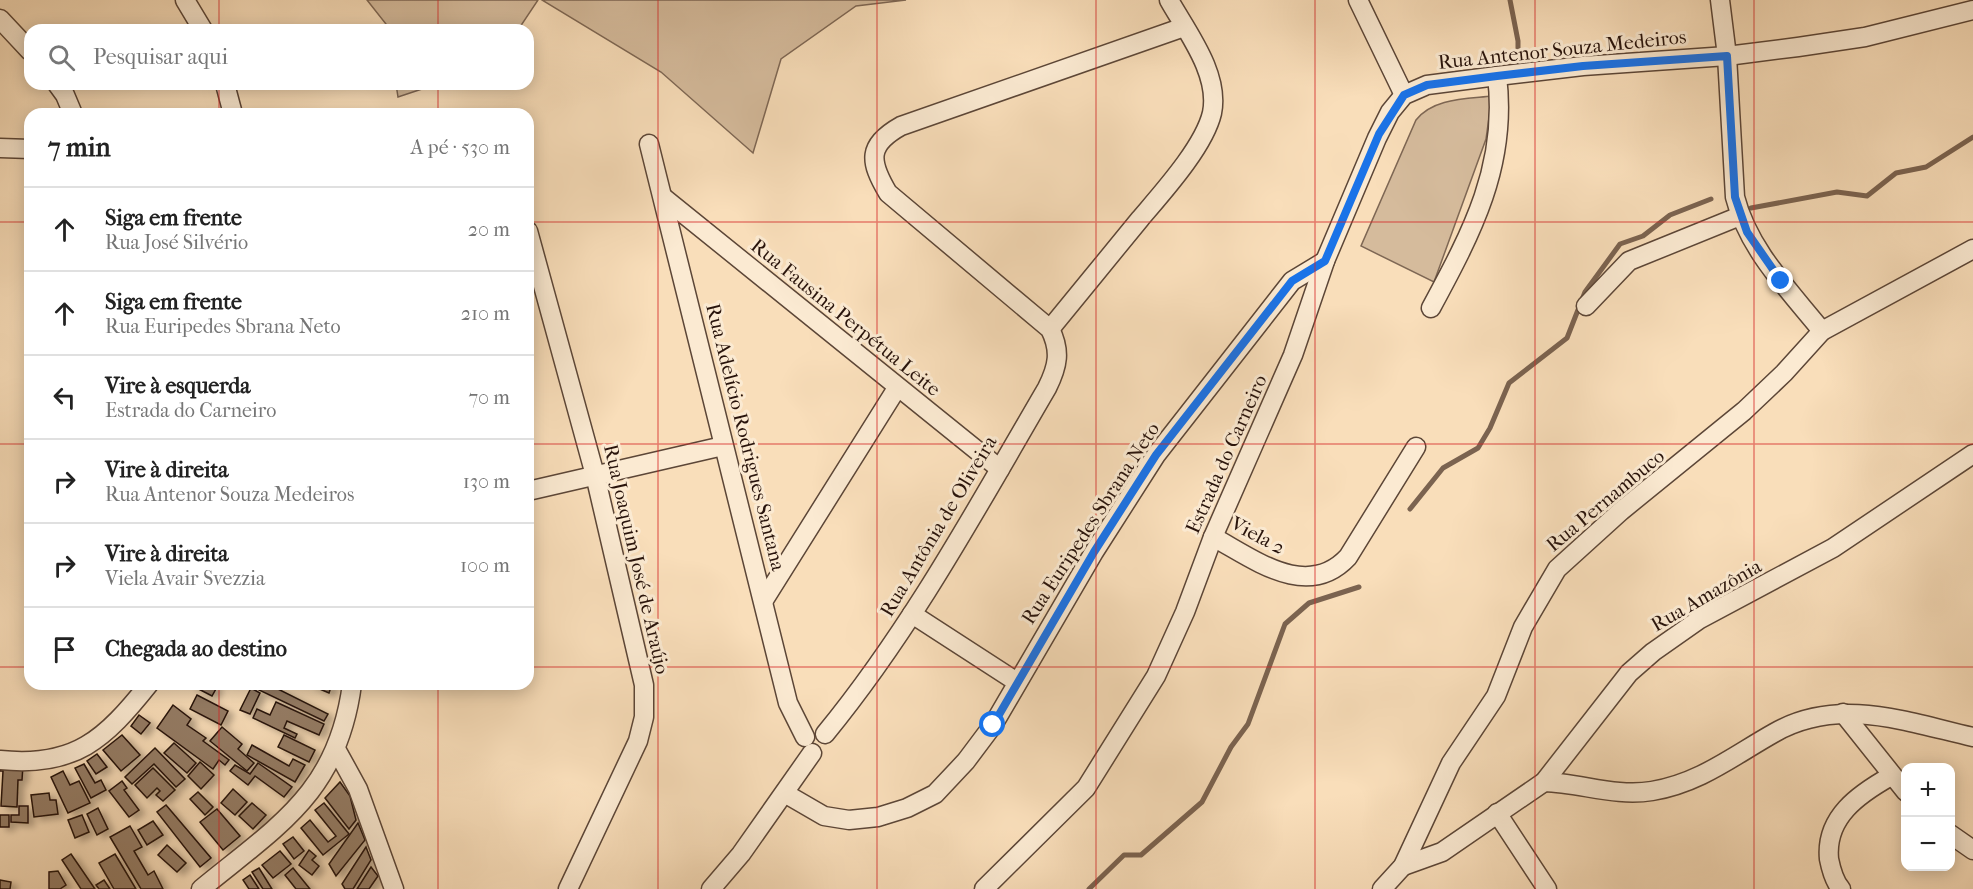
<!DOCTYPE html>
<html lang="pt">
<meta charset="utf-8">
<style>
:root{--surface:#fff;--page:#f2f2f2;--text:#222;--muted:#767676;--line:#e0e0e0}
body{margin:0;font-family:"IM FELL French Canon",serif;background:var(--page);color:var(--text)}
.controls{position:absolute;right:18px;bottom:18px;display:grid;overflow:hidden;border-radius:12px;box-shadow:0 3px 15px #0003}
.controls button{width:54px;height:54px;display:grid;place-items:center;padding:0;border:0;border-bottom:2px solid var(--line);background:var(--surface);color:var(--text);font:30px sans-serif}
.stop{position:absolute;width:18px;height:18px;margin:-14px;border:4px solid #1a73e8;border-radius:50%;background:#fff}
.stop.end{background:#1a73e8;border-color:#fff;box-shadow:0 2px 6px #0008}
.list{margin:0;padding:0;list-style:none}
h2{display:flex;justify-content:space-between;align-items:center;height:78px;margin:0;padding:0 24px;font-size:26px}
h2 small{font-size:20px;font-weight:400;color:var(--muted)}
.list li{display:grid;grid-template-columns:39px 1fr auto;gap:18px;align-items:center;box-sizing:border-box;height:84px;padding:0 24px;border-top:2px solid var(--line)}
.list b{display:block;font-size:22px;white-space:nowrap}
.list p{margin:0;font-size:20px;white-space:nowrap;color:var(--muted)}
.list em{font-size:20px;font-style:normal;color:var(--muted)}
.icon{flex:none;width:33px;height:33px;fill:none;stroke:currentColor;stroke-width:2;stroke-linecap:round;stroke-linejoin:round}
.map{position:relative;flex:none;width:1973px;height:889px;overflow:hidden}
.search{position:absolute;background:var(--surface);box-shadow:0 3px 15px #0003;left:24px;top:24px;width:510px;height:66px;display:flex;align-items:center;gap:15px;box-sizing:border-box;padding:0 21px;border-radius:18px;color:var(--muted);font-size:22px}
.panel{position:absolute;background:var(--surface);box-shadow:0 3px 15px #0003;left:24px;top:108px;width:510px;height:582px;border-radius:18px}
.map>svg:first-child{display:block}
.green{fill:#d5bb9c;stroke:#7e6754;stroke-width:1.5}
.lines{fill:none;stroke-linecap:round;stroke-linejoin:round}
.stream{stroke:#7b6350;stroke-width:5}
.building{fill:#957d66;stroke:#28130b;stroke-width:1.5;filter:url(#shadow)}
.minor-casing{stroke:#5c4637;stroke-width:21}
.minor{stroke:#fbead2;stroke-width:18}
.route{stroke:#1a73e8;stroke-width:8}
.grid{fill:none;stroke:#d62828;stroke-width:1.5;stroke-opacity:0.55}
.labels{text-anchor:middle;stroke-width:6;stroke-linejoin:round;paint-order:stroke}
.street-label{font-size:20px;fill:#28130b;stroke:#fbead2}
</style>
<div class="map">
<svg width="1973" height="889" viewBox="0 0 1973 889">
<defs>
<filter id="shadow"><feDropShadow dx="6" dy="3.5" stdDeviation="3" flood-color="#0004"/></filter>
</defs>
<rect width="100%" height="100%" fill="#f9deba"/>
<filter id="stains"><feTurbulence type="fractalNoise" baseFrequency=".00333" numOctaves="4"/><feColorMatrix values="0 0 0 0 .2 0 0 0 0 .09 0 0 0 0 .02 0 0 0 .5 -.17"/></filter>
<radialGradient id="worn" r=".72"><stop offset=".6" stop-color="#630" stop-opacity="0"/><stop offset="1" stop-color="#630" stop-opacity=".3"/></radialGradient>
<g class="green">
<polygon points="367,0 538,0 518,30 387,30 386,24"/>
<polygon points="542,0 906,0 856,6 781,59 753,153 661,72"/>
<polygon points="396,84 437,84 398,97"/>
<path d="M 1492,96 L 1486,139 L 1434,282 L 1361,246 L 1416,120 C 1433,98 1466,99 1492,96 Z"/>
</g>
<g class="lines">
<g class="stream">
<polyline points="1510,0 1518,41 1518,57"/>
<polyline points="1751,208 1837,192 1867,196 1896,173 1926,167 1973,137"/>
<polyline points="1410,509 1443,468 1478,448 1490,428 1509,383 1567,338 1585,292 1620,244 1643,236 1670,215 1711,199"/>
<polyline points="1089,889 1124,855 1141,855 1202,802 1231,747 1248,724 1285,624 1309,603 1359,587"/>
</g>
</g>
<g class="building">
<polygon points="189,684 213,684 217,687 212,696"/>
<polygon points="262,684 268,684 328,714 324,721 259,690"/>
<polygon points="308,684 332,684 329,693"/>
<polygon points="251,688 260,693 250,714 240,710"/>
<polygon points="197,695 228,711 221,725 190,709"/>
<polygon points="276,702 324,724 319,735 287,721 284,728 297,734 295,738 253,718 257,709 270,715"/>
<polygon points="173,705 191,719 187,725 206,738 203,741 229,760 225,765 219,760 213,769 157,728"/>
<polygon points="139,715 150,723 141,734 131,726"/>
<polygon points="222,727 242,744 238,749 254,763 247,771 210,741"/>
<polygon points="122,735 140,755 121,771 103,750"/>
<polygon points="284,735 315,750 309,762 278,747"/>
<polygon points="174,743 196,763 187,773 164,753"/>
<polygon points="252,745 289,766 293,759 305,765 295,782 247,755"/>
<polygon points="155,748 185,779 176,787 154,764 132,784 125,777"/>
<polygon points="97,754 107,767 96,774 87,761"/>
<polygon points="200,762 214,775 201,789 188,776"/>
<polygon points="258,763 292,787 284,797 255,776 248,785 230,771 235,765 250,774"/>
<polygon points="0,764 23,765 22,780 18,780 17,807 1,806 3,771 0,771"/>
<polygon points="84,764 95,783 101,780 106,790 91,798 75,768"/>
<polygon points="153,768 175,790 163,801 156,795 160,791 157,788 147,798 135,785"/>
<polygon points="63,771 70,785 79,781 90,803 68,813 51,777"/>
<polygon points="122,781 127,788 124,790 139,810 129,817 109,791"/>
<polygon points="340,782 350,796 356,820 349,829 325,798"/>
<polygon points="233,789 247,802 235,815 221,803"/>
<polygon points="198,792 213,807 205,815 190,799"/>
<polygon points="49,793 50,800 56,800 58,814 34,817 31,795"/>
<polygon points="252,803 266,815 253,829 239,816"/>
<polygon points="324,803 349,834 323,855 301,828 310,820 328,842 336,836 315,810"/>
<polygon points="166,805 211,858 200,867 157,812"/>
<polygon points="19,806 28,806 28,823 11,822 11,815 19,815"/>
<polygon points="98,808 108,829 97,835 87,814"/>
<polygon points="217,809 240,836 223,850 200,822"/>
<rect x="0" y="815" width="9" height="12"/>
<polygon points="82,815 89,832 75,838 68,820"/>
<polygon points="153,821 163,835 147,845 138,830"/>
<polygon points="358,823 365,840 336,876 329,864"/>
<polygon points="130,826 142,847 134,851 148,875 154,871 163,889 141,889 110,837"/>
<polygon points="293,837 304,851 294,859 283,844"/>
<polygon points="167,845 186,863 177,872 158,855"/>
<polygon points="366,847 371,860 353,889 345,889 342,884"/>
<polygon points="309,850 316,856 312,860 319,866 312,875 299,865"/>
<polygon points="280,851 291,864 273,878 262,865"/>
<polygon points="71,854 95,889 81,889 62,860"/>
<polygon points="115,854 136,889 114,889 99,863"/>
<polygon points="371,867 378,876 369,889 357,889"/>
<polygon points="259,868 272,889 263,889 252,872"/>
<polygon points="293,868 310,889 296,889 285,875"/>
<polygon points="58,871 66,885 60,889 49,889 49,872"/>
<polygon points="250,875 259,889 249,889 243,880"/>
<polygon points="0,880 11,882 10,889 0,889"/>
<polygon points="104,880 110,889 99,889 96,885"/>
</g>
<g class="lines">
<defs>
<g id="minor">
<polyline points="185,0 203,30"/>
<polyline points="1358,0 1404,95"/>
<path d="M 1720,0 L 1727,56 L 1735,197 C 1748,249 1789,290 1822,331"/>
<polyline points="0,19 30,51"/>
<polyline points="57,84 65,95 73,114"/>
<polyline points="225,84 233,114"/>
<polyline points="649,144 788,703 805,737"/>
<polyline points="0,148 30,149"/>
<polyline points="664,198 1000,469"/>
<polyline points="528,231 595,475 644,685 644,717 638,741 568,889"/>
<polyline points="1586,306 1629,261 1740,216"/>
<path d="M 1431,308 C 1472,232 1508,165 1497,76"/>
<path d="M 1050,329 C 1080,292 1110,256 1140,219 C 1162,193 1204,147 1212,113 C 1220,74 1187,32 1169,0"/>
<polyline points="528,491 723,446"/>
<path d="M 1213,537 C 1254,559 1307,601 1348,557 L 1416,447"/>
<polyline points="764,600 897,388"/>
<polyline points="912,614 1017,682"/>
<polyline points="1843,713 1906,792"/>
<path d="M 825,734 C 912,628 978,506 1047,388 C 1058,366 1061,351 1050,329 L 888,193 C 869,161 867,145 901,126 L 1184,27"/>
<polyline points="336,749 358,789 394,889"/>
<path d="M 0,760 C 75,768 105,739 149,684"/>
<path d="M 1544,782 C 1581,783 1615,797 1652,791 C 1700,783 1733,756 1774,733 C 1838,696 1907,722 1973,737"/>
<polyline points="786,794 824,816 849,820 878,817 907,808 935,794 966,761 993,725 1094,552 1156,455 1292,281 1325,261"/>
<polyline points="1497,813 1547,889"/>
<polyline points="1950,834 1973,850"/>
<polyline points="1403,866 1442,852 1544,782 1629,673 1653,652 1700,619 1833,548 1973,454"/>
<path d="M 201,889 C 279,825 338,792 352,684"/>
<polyline points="711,889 741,854 812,753"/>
<polyline points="984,889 1086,788 1156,676 1185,612 1213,537 1293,355 1325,261 1377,138 1390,112 1404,95 1427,85 1497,76 1583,66 1727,56 1798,47 1865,37 1973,10"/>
<polyline points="1382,889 1403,866 1451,763 1496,696 1523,627 1557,569 1621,511 1744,411 1784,373 1822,331 1973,249"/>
<path d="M 1841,889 C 1834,881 1831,869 1829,859 C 1825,817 1859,794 1891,776"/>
</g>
</defs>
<use href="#minor" class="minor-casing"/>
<use href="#minor" class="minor"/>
</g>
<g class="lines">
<polyline class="route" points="993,725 1094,552 1156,455 1292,281 1325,261 1379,134 1404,95 1427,85 1497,76 1583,66 1727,56 1735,197 1747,232 1781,281"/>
</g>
<path class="grid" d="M 219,0 L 219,30M 438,0 L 438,30M 658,0 L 658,889M 877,0 L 877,889M 1096,0 L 1096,889M 1315,0 L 1315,889M 1535,0 L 1535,889M 1754,0 L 1754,889M 219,84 L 219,114M 438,84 L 438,114M 0,222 L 30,222M 528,222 L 1973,222M 0,444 L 30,444M 528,444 L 1973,444M 0,667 L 30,667M 528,667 L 1973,667M 219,684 L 219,889M 438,684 L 438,889"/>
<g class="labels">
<g class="street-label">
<text transform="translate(1562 49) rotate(-6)" y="7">Rua Antenor Souza Medeiros</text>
<text transform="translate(846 317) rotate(39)" y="7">Rua Fausina Perpétua Leite</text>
<text transform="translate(746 437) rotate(76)" y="7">Rua Adelício Rodrigues Santana</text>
<text transform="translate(1226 454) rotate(-66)" y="7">Estrada do Carneiro</text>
<text transform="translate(1605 500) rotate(-40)" y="7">Rua Pernambuco</text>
<text transform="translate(1090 523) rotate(-57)" y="7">Rua Euripedes Sbrana Neto</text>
<text transform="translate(938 526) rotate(-59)" y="7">Rua Antônia de Oliveira</text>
<text transform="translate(1258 535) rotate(28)" y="7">Viela 2</text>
<text transform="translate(637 559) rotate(77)" y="7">Rua Joaquim José de Araújo</text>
<text transform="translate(1706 595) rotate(-30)" y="7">Rua Amazônia</text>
</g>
</g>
<rect width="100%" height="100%" filter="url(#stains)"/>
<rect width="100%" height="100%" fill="url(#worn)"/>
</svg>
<div class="controls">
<button>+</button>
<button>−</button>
</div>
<div class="stop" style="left:993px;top:725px"></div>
<div class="stop end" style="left:1781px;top:281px"></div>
<div class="search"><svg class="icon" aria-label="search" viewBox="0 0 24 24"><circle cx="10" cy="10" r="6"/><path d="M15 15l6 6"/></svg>Pesquisar aqui</div>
<section class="panel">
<h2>7 min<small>A pé · 530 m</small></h2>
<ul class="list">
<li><svg class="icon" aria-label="ahead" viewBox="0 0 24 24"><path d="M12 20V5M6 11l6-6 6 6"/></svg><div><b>Siga em frente</b><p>Rua José Silvério</p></div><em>20 m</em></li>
<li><svg class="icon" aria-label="ahead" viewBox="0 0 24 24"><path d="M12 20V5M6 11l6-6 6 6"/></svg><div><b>Siga em frente</b><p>Rua Euripedes Sbrana Neto</p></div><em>210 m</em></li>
<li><svg class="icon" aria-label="left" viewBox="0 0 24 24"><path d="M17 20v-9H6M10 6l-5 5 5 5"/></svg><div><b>Vire à esquerda</b><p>Estrada do Carneiro</p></div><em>70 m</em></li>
<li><svg class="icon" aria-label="right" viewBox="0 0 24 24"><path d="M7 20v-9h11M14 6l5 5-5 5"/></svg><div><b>Vire à direita</b><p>Rua Antenor Souza Medeiros</p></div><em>130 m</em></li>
<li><svg class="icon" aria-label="right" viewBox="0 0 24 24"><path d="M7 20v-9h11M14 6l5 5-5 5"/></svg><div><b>Vire à direita</b><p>Viela Avair Svezzia</p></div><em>100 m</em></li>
<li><svg class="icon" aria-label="arrive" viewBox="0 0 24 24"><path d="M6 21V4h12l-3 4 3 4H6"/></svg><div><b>Chegada ao destino</b></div></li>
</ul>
</section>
</div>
